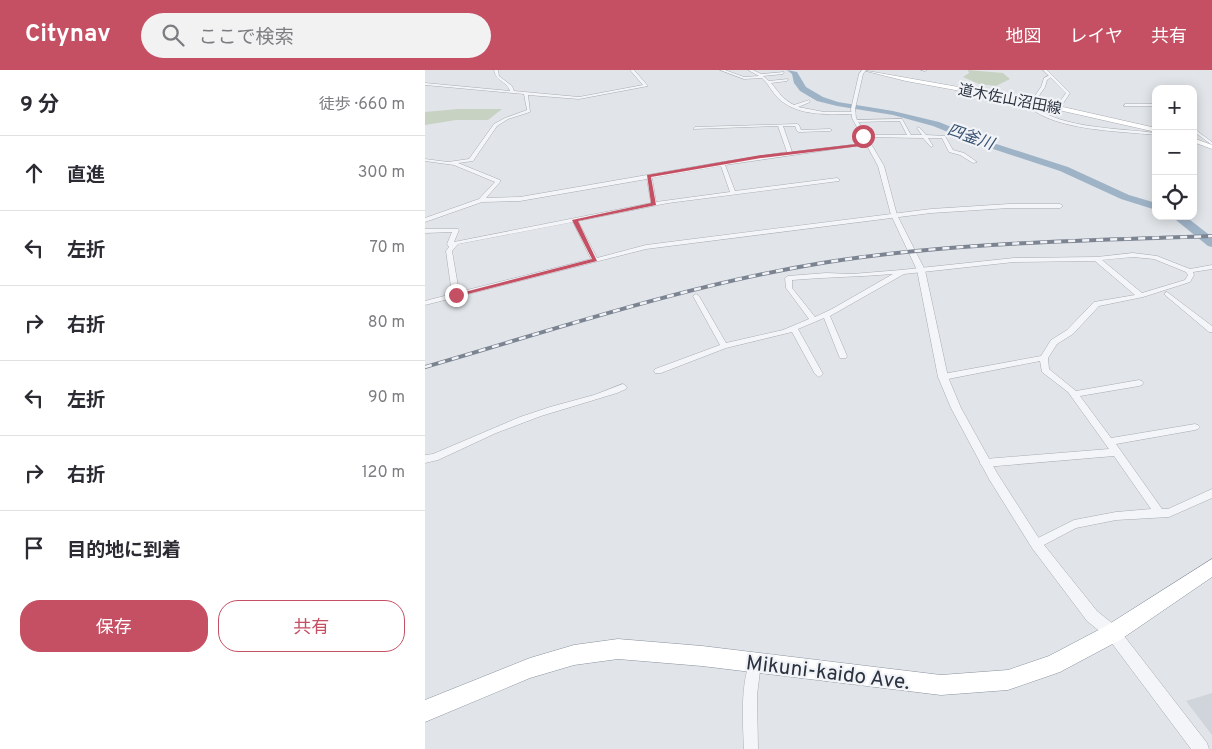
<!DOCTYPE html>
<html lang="ja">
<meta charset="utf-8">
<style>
:root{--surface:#fff;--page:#f2f2f3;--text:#2b2b33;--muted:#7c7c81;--line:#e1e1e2;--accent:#c54f63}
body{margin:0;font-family:Overpass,"Noto Sans JP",sans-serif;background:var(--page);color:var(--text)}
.controls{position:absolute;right:15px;top:15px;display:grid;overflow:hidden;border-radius:10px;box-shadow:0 2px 12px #0003}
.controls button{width:45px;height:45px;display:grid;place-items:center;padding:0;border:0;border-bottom:1px solid var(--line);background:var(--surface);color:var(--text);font:25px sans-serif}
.stop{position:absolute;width:15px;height:15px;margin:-11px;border:4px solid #c54f63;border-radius:50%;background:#fff}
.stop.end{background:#c54f63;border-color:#fff;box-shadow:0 1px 5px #0008}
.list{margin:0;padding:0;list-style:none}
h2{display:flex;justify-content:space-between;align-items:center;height:65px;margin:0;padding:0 20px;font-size:21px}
h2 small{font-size:16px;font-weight:400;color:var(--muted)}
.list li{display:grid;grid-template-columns:32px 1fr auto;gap:15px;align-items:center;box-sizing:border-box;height:75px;padding:0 20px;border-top:1px solid var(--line)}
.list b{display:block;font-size:19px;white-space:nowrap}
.list em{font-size:16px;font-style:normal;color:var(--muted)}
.actions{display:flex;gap:10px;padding:15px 20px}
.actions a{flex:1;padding:11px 0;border:1px solid var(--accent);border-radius:20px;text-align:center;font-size:18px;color:var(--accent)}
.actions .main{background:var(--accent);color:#fff}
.icon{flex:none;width:28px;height:28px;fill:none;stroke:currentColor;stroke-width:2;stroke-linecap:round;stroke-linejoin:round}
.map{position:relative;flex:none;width:787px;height:679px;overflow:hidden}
header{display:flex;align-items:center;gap:30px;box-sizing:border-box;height:70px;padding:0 25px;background:var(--accent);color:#fff}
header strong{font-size:24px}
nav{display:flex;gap:28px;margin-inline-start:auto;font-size:18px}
.search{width:350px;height:45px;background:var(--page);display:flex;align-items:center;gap:12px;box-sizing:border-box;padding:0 18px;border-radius:28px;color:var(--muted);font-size:19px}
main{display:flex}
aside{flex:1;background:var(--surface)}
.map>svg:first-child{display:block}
.built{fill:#d0d4db}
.green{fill:#c7d2c3}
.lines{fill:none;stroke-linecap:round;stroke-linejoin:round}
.river{fill:#9fb3c7;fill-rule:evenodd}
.minor-casing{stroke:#a7acb3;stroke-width:1}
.tertiary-casing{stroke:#a7acb3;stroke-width:1}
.secondary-casing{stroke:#a7acb3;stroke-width:1}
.trunk-casing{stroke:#8a929f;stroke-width:1}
.minor{fill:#f4f5f8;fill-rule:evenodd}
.tertiary{fill:#f4f5f8;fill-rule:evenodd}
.secondary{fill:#fff;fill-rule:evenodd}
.trunk{fill:#fff;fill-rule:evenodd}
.rail-casing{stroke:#7c8492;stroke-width:4}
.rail{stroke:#f1f3f7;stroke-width:2.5;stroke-dasharray:7;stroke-linecap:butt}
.route{fill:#c54f63}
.labels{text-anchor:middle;stroke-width:4.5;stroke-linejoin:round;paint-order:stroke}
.far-street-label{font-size:15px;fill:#2b3340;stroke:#f1f3f7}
.far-water-label{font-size:16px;font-style:italic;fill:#375271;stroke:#f1f3f7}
.near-street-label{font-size:21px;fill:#2b3340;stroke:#f1f3f7}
</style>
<header>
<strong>Citynav</strong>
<div class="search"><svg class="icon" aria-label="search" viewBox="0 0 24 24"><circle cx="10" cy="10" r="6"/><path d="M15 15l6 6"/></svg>ここで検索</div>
<nav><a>地図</a><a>レイヤ</a><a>共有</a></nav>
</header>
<main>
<aside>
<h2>9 分<small>徒歩 · 660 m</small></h2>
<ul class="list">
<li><svg class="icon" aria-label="ahead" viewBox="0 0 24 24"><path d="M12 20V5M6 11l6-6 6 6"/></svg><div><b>直進</b></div><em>300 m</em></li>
<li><svg class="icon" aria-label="left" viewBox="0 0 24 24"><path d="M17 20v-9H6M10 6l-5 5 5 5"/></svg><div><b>左折</b></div><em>70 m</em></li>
<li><svg class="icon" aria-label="right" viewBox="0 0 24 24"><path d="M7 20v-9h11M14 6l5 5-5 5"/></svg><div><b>右折</b></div><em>80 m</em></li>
<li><svg class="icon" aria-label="left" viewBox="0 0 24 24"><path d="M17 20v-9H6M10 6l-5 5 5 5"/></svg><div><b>左折</b></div><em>90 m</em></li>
<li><svg class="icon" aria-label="right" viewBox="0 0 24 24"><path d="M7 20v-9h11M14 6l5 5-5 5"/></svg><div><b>右折</b></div><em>120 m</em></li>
<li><svg class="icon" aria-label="arrive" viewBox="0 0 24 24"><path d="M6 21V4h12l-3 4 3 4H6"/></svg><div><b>目的地に到着</b></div></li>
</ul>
<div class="actions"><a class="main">保存</a><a>共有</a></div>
</aside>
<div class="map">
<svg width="787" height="679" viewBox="0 0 787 679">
<rect width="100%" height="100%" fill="#e1e5e9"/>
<polygon class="built" points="787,623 787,665 761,631"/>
<g class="green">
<polygon points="543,0 578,3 585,9 571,16 554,14 538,7 544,3"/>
<polygon points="33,39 77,39 63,50 31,50 0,55 0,42"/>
</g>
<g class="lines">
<g class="river">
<polygon points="362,0 372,2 381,17 398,27 413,32 468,41 514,52 556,69 643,97 704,125 731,133 731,140 696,129 635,101 550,73 508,56 468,45 412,36 392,31 375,21 369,13 367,4"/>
<polygon points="746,146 760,146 787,167 787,177 783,176"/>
</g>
<defs>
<g id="minor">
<path d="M 69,0 L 73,0 L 74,6 L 87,16 L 89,21 L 154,27 L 218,15 L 205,0 L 209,0 L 223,16 L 154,29 L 103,25 L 105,42 L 83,49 L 72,56 L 48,91 L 33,93 L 75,110 L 75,112 L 61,128 L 95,127 L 297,92 L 362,82 L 353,56 L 268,59 L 270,57 L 372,54 L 374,55 L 376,60 L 405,59 L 407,60 L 405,61 L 374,62 L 372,61 L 370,56 L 358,56 L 367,82 L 442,73 L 444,74 L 300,95 L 310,121 L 412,108 L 414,109 L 414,111 L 243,133 L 153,151 L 172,188 L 221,175 L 506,139 L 584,134 L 635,134 L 638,136 L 635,138 L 584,138 L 506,143 L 221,179 L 0,235 L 0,231 L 27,224 L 21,181 L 24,177 L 22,174 L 27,162 L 0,163 L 0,159 L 33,159 L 34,160 L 29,172 L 226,133 L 222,109 L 95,131 L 57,132 L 0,152 L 0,148 L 54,129 L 70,112 L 29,95 L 0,91 L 0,89 L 23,92 L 44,89 L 69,54 L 80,48 L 102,40 L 99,24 L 0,15 L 0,13 L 85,21 C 82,11 71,12 69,0 ZM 296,96 L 305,122 L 231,132 L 227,108 ZM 148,152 L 166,189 L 34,222 L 27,181 L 33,174 Z"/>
<path d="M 295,0 L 300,0 L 319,7 L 334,6 L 323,0 L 328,0 L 336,4 L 359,2 L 358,4 L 338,6 L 344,11 L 363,9 L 362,11 L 346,13 C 355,23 356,28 369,35 L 384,30 L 385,32 L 373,37 L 399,42 L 429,42 L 431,43 L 429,44 C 404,44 374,47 354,29 C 347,23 344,14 337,8 L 319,9 Z"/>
<polygon points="496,0 502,0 500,1"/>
<path d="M 625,5 L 627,6 L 622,10 L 620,17 L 607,36 C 639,59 693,58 731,63 L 731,65 C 695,61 630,61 603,36 L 616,17 L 619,8 Z"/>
<polygon points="700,34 731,34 731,36 699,36"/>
<polygon points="477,49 486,65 497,65 492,58 494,57 501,65 520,66 528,80 539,83 552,92 548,93 535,85 524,82 517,68 503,68 508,76 506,77 498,68 438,67 436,66 438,65 482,65 475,51 430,52 428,51 430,50"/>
<polygon points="768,58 787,72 787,75 768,61"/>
<path d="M 708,183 L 732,186 L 765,199 L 787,195 L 787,199 L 768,202 L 769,205 L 765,212 L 718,227 L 674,236 L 648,264 L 632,274 L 623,288 L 624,299 L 651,321 L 714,310 L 717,311 L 718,313 L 717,315 L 714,316 L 655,326 L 686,368 L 770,354 L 773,355 L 775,357 L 773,359 L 770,360 L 691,374 L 737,439 L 743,439 L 787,419 L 787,428 L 744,447 L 691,450 L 651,458 L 615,477 L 611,479 L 607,477 L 606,474 L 607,471 L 649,450 L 691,442 L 726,439 L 689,386 L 560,397 L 557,396 L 555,393 L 557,390 L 560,389 L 684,379 L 643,322 L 617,302 L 615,291 L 518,310 L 514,307 L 518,304 L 616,286 L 626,270 L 642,260 L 669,232 L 710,225 L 670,191 L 589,192 L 479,204 L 405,246 L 422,286 L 421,288 L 415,288 L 414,286 L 399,248 L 373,259 L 398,304 L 394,307 L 390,304 L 367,262 L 301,278 L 236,303 L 230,303 L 229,301 L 230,299 L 295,275 L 268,226 L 271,224 L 274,226 L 301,273 L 358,260 L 384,249 L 361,218 L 360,208 L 363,206 L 401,203 L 427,204 L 476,200 L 589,188 L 672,187 ZM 708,187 L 729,189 L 761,202 L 763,205 L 760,210 L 717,223 L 677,190 ZM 468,204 L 407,239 L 390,247 L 367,218 L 367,210 C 400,207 434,207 468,204 Z"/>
<polygon points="742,222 787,256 787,262 784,262 740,225 740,223"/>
<polygon points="198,314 202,317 201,319 192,323 116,346 71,363 13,390 0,393 0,385 8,384 95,347 125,337 169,325"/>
<path d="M 330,587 L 334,589 L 336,593 L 332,625 L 333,679 L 319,679 C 318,652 315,614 326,589 Z"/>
</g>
<g id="tertiary">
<polygon points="437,0 441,0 438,4 430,39 431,48 459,96 472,145 500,200 523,307 536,338 572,403 615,470 672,541 693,558 782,673 784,679 766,679 683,568 662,551 607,478 564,409 526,338 513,307 492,200 466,145 453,96 427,48 426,39 434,4"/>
<polygon points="618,0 622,0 645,23 635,38 631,37 641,23"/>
</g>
<g id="secondary">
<polygon points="437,0 607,30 731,58 731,62 607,34 481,11"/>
<polygon points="768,68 787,75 787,79 768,72"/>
</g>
<polygon id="trunk" points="787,489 787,507 695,570 635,602 583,620 516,625 277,596 193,589 149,595 105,608 0,652 0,630 105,588 149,575 193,569 277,576 516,605 583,600 624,586 681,556"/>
</defs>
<use href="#minor" class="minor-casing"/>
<use href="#tertiary" class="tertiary-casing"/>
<use href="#secondary" class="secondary-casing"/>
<use href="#trunk" class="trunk-casing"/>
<use href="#minor" class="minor"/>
<use href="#tertiary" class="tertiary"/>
<use href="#secondary" class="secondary"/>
<use href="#trunk" class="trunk"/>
<defs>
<path id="rail" d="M 0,297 C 131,259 262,215 397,193 C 526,172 657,171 787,166"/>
</defs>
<use href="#rail" class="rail-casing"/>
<use href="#rail" class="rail"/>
</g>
<polygon class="route" points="436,66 439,66 444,75 336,88 226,107 231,135 153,151 172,191 31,227 28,225 167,189 147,150 226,133 222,105 336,85 440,73"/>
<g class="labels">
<g class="far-street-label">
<text transform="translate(585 29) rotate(11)" y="5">道木佐山沼田線</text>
</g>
<g class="far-water-label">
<text transform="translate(546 66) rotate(19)" y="6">四釜川</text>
</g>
<g class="near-street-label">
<text transform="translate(403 602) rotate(7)" y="7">Mikuni-kaido Ave.</text>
</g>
</g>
</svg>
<div class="controls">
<button>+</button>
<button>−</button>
<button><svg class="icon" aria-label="locate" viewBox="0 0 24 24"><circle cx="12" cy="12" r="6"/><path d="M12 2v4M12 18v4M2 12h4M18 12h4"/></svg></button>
</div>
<div class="stop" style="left:438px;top:66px"></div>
<div class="stop end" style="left:31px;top:225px"></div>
</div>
</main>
